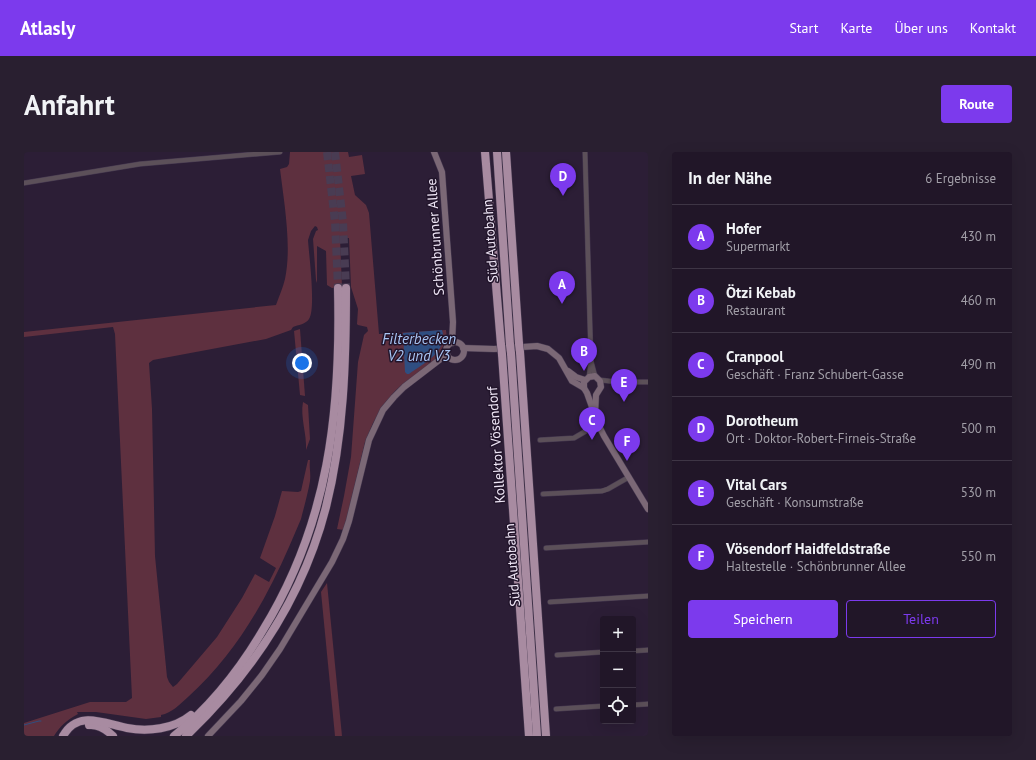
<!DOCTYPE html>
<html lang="de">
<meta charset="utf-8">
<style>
:root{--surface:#211628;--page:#291f30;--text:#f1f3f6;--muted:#a29fa8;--line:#3e3545;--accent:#7c3aed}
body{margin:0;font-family:"PT Sans",sans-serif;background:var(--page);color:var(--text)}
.controls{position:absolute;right:12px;bottom:12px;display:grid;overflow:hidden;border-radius:4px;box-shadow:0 4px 16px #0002}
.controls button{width:36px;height:36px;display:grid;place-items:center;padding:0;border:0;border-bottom:1px solid var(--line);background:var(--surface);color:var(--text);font:20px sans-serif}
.you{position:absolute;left:278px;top:211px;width:14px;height:14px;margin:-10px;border:3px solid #fff;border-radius:50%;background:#1a73e8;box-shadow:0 0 0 6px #1a73e833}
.badge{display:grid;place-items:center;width:26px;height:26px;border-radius:50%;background:var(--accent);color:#fff;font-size:13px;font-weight:700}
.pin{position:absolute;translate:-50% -33px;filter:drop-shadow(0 1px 2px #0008)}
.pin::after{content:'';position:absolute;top:21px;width:14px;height:12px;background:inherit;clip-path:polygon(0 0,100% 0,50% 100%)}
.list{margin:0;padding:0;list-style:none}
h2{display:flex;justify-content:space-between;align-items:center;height:52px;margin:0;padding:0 16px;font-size:17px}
h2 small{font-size:13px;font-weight:400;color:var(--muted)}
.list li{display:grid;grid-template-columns:26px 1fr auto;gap:12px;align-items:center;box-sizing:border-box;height:64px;padding:0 16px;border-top:1px solid var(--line)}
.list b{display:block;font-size:15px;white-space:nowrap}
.list p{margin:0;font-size:13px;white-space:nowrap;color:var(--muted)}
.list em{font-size:13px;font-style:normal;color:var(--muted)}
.actions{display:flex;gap:8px;padding:12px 16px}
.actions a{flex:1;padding:9px 0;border:1px solid var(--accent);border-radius:4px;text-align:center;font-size:14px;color:var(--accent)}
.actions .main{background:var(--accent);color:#fff}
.icon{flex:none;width:22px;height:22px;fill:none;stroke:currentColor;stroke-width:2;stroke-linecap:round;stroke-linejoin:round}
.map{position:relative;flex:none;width:624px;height:584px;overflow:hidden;border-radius:4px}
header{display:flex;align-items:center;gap:24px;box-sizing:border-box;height:56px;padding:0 20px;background:var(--accent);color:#fff}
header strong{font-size:19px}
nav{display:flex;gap:22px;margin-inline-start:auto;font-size:14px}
.intro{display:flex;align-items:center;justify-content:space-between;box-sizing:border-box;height:96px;padding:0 24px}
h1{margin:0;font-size:28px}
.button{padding:10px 18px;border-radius:4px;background:var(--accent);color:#fff;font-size:14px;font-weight:700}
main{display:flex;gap:24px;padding:0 24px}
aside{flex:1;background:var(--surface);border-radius:4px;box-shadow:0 4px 16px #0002}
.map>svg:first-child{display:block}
.green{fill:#5e303f}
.water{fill:#2f4e81}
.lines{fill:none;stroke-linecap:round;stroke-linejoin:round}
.stream{stroke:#2f4e81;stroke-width:1}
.highway-tunnel{stroke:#493c53;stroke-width:8;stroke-dasharray:8 4;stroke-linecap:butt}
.street-casing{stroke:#473a51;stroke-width:5.5}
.secondary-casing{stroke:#473a51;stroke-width:7}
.highway-casing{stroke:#473a51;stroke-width:9}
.street{stroke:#5c5059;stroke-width:4.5}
.secondary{stroke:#7b6876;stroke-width:6}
.highway{stroke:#a88ba1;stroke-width:8}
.highway-bridge-casing{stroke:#473a51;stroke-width:9;stroke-linecap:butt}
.highway-bridge{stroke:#a88ba1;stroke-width:8}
.labels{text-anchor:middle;stroke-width:3;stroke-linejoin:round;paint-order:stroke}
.street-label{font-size:14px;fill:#efe6f6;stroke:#22152b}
.water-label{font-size:15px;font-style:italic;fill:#a8c5f4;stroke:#22152b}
</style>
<header>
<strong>Atlasly</strong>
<nav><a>Start</a><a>Karte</a><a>Über uns</a><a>Kontakt</a></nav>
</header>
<div class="intro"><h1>Anfahrt</h1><a class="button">Route</a></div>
<main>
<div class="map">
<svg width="624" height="584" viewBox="0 0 624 584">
<rect width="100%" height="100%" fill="#2c1e36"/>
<g class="green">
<path d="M 266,0 L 324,0 L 325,5 L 338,3 L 341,22 L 327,24 L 331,43 L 342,53 L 345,61 L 355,182 L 422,178 L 423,187 L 413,206 L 372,238 L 359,253 L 349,271 L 341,290 L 320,378 L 313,377 L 320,344 L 327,305 L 334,210 L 340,183 L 344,179 L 343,175 L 334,173 L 333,172 L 334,157 L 327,135 L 325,86 L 316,86 L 318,135 L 308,136 L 303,133 L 302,99 L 293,94 L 293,131 L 292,128 L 289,87 L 292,79 L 294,78 L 293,75 L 291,74 L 287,79 L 284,88 C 285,103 292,157 285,167 C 282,172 274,173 269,175 L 267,178 L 242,187 L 129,208 L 125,211 L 128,257 L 131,404 L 143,525 L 145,530 L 149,535 L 153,532 L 193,485 L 218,446 L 231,422 L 245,430 L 252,416 L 236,406 L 251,364 L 258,339 L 274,340 L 277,339 L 284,308 L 286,308 C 285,315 287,321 286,329 C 284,341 280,355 277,367 C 273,376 269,386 265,395 C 241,450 210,504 164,545 C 156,552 148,561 137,563 L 137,565 L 122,567 L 72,560 L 53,560 L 54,562 C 43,568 36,574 30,584 L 0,584 L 0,571 L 66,550 L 102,550 L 108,546 L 91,182 L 89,175 L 0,185 L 0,180 L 252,153 C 255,144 259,136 261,127 C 268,94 260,50 256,17 L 263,15 L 265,12 Z"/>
<polygon points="276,177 281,244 276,243 270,179"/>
<path d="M 279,250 L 284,253 L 286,287 L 282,298 C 283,282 276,265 279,250 Z"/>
<polygon points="303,431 318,584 311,584 297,440"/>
</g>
<path class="water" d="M 418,178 C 425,199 399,212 385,222 L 383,222 L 381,220 L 379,181 Z"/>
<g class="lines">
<polyline class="stream" points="0,573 15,569 17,569"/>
<g class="highway-tunnel">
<polyline points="303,0 311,70 314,136"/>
<polyline points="311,0 319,70 322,136"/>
</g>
<defs>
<g id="street">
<polyline points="561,0 567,209 565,225"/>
<polyline points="0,31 116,12 256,0"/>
<polyline points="567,209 571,224"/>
<polyline points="576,228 593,230 624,230"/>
<polyline points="516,288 550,286 574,272"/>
<polyline points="519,342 578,339 584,337 605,325"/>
<polyline points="522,396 624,390"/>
<polyline points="526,450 624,444"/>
<polyline points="609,499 624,498"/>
<polyline points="533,503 579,500"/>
<polyline points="609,553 624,552"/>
<polyline points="532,557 579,554"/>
</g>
<g id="secondary">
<polyline points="410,0 418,20 429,170 428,191"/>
<circle cx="431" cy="199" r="9"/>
<polyline points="439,196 470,197 513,194 524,197 535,206 548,229 560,236 563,241 574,272 580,284 624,357"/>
<polyline points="544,219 552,225 561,228"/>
<polyline points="560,236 560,230 565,225 571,224 576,229 577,235 572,243 571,262"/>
<polyline points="184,584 217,549 238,523 256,497 308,410 319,387 325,369 345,288 359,258 370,245 380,235 423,202"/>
</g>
<g id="highway">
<polyline points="461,0 477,193"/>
<polyline points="473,0 486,193"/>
<polyline points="482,0 495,192"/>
<polyline points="496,200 522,584"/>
<polyline points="487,201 513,584"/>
<polyline points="478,202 505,584"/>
<path d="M 65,573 C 75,572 82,577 89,584"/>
<path d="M 39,584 C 54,557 81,572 103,576 C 124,580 150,577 167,563"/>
<path d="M 150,584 C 186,555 216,517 239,478 C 305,371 317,259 314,136"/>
<path d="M 162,584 C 228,521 279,445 302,355 C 320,283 322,209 322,136"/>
</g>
</defs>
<use href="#street" class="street-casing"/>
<use href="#secondary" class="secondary-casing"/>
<use href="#highway" class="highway-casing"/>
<use href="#street" class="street"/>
<use href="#secondary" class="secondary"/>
<use href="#highway" class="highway"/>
<defs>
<g id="highway-bridge">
<polyline points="495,192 496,200"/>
<polyline points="477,193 478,202"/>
<polyline points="486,193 487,201"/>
</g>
</defs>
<use href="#highway-bridge" class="highway-bridge-casing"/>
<use href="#highway-bridge" class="highway-bridge"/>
</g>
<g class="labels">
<g class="street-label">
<text transform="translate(411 85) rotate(-94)" y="5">Schönbrunner Allee</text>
<text transform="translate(466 89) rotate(-94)" y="5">Süd Autobahn</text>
<text transform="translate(472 293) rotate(-94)" y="5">Kollektor Vösendorf</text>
<text transform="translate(488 413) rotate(-94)" y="5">Süd Autobahn</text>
</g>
<g class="water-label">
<text x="395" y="192">Filterbecken<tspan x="395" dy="17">V2 und V3</tspan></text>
</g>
</g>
</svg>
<div class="controls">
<button>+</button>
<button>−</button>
<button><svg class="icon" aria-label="locate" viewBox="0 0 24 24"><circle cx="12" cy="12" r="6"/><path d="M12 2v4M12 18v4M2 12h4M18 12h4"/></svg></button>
</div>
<div class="you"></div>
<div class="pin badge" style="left:538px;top:152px">A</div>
<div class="pin badge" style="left:560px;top:219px">B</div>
<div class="pin badge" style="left:568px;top:288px">C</div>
<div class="pin badge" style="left:539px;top:44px">D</div>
<div class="pin badge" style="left:600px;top:250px">E</div>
<div class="pin badge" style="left:603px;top:309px">F</div>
</div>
<aside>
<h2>In der Nähe<small>6 Ergebnisse</small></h2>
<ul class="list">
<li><span class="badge">A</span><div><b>Hofer</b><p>Supermarkt</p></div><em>430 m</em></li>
<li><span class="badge">B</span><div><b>Ötzi Kebab</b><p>Restaurant</p></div><em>460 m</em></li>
<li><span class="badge">C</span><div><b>Cranpool</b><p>Geschäft · Franz Schubert-Gasse</p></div><em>490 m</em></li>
<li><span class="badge">D</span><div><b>Dorotheum</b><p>Ort · Doktor-Robert-Firneis-Straße</p></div><em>500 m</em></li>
<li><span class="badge">E</span><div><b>Vital Cars</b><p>Geschäft · Konsumstraße</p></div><em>530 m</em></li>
<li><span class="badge">F</span><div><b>Vösendorf Haidfeldstraße</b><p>Haltestelle · Schönbrunner Allee</p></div><em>550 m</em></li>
</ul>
<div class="actions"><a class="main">Speichern</a><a>Teilen</a></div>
</aside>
</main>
